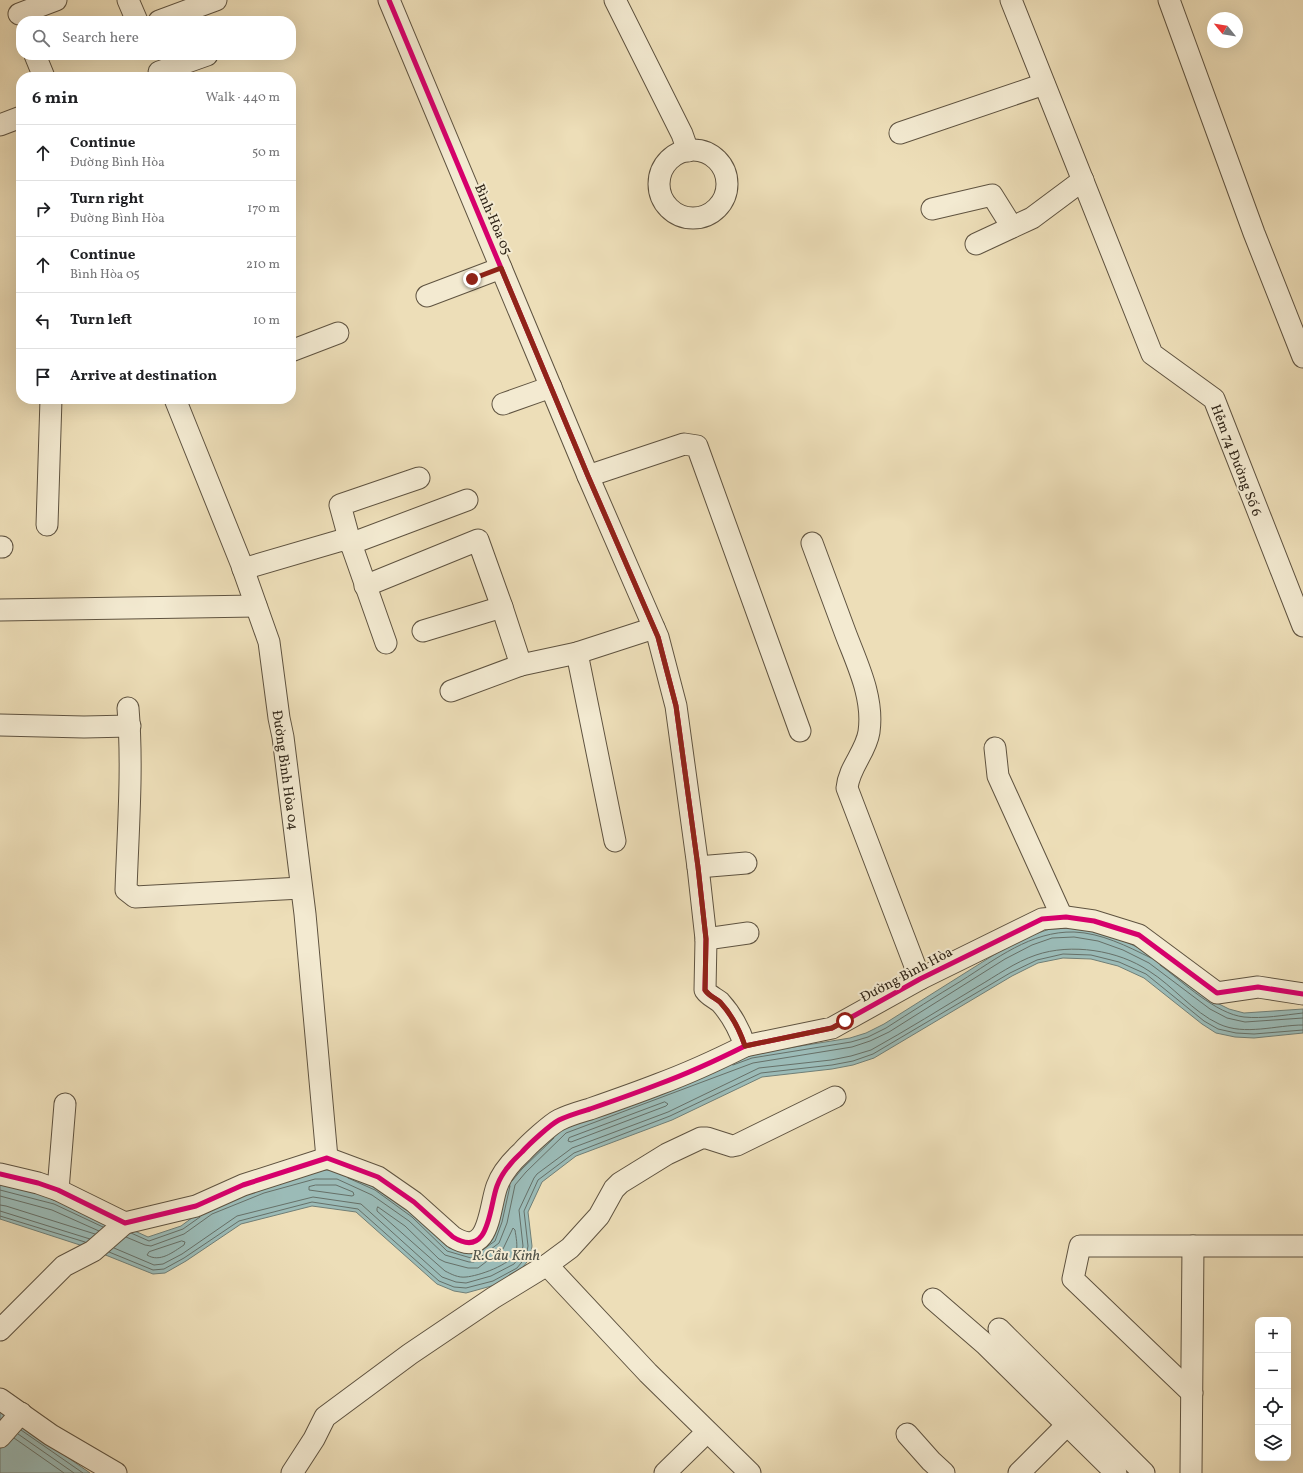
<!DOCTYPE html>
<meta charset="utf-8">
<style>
:root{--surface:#fff;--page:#f6f6f6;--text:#202124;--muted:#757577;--line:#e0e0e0}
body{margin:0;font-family:Vollkorn,serif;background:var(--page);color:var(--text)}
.controls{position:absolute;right:12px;bottom:12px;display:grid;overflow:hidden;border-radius:8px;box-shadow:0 4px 16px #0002}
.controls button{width:36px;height:36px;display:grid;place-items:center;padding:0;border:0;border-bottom:1px solid var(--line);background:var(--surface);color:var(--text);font:20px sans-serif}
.compass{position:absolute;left:1207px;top:12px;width:36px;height:36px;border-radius:50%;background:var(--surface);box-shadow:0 4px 16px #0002;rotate:300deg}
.stop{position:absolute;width:12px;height:12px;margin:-9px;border:3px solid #8f2418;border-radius:50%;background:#fff}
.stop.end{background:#8f2418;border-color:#fff;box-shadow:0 1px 4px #0008}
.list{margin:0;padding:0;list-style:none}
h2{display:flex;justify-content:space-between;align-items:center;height:52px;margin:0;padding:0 16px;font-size:17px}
h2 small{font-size:13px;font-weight:400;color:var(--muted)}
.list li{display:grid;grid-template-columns:26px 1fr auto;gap:12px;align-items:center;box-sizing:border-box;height:56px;padding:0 16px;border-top:1px solid var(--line)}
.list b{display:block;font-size:15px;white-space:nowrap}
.list p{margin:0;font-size:13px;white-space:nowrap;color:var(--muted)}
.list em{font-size:13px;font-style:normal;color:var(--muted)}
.icon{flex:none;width:22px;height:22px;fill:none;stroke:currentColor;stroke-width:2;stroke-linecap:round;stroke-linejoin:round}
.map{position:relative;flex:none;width:1303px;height:1473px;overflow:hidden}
.search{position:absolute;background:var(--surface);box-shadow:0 4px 16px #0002;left:16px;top:16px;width:280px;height:44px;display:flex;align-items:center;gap:10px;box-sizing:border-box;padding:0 14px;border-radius:16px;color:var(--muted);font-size:15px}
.panel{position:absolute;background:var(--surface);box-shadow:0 4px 16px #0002;left:16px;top:72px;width:280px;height:332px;border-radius:16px}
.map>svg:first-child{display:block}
.water{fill:#9bbbb7;stroke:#707f77}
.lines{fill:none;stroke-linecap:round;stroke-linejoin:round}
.shore{stroke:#667068;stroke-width:1}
.minor-casing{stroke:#5f5340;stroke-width:23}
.minor{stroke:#f3ead1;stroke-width:21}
.cycleway-casing{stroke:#f3ead1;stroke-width:8}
.cycleway{stroke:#d6006c;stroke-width:5}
.route{stroke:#8f2418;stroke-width:5}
.labels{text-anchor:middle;stroke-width:4;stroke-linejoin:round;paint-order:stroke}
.street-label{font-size:14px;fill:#302518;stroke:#f3ead1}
.water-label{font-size:15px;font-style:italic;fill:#505248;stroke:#f3ead1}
</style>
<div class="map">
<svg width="1303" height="1473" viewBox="0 0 1303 1473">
<rect width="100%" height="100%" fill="#eddeb8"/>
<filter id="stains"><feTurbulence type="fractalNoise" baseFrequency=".005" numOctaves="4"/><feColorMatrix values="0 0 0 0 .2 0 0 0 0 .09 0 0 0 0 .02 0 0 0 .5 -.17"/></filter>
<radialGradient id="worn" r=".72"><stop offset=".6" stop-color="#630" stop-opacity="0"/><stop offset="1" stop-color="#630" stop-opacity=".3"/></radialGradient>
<g class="water">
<polygon points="1075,928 1100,933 1126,942 1154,955 1215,1002 1229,1009 1244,1013 1303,1009 1303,1033 1254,1038 1235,1037 1216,1033 1202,1024 1144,978 1118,966 1091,959 1063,958 1038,963 1012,976 874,1058 853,1065 832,1069 762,1077 672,1120 576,1156 542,1182 528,1212 532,1246 530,1258 520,1271 495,1285 466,1293 454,1291 437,1284 356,1212 312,1206 241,1224 186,1261 165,1273 153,1274 83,1246 0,1219 0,1180 58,1196 148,1237 181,1226 208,1206 314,1170 339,1170 377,1187 414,1214 449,1248 472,1254 491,1239 506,1182 561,1126 751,1054 850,1038 866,1033 884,1024 1000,951 1029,936 1050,929"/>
<polygon points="0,1410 90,1473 0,1473"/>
</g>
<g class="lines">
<g class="shore">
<path d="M 1160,965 C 1183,982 1216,1014 1244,1017 C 1263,1019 1284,1015 1303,1013"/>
<path d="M 733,1065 L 752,1058 L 851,1042 L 868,1037 L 886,1028 C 911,1012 936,996 961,981 C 996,959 1031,931 1074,932 C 1101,933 1127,946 1151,958"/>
<polygon points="665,1102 668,1104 666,1106 571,1142 568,1141 569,1138"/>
<polyline points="348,1178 375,1190 412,1217 447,1251 471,1258 495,1241 502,1222 510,1186"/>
<polyline points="512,1181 522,1169 554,1138"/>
<polygon points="316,1185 336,1185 353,1192 354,1195 352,1196 309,1190 309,1187"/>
<polyline points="0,1190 54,1204 103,1227"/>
<polyline points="0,1196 52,1210 99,1231"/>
<polyline points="0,1205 6,1206 95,1234"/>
<path d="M 378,1207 L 405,1226 L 439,1259 L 445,1262 L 468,1268 L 478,1268 L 503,1249 L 513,1228 L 515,1230 C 516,1237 518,1246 516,1252 C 511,1265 478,1276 466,1277 C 458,1278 451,1274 445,1271 L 377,1211 L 377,1209 Z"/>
<polyline points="0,1211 90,1239"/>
<polyline points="0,1216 85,1242"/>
<polyline points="131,1233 149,1241 183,1229 200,1217"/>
<polyline points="126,1237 145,1245 151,1246 184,1234 212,1214 264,1193 315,1179 337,1179 372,1195 409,1221 445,1255 469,1262 474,1262 499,1243 507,1223 515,1185 526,1172 566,1133 753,1063 852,1047 870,1041 889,1032 1005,959 1032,945 1052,938 1074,937 1098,941 1123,950 1149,963 1210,1009 1227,1018 1245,1022 1303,1018"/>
<path d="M 182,1241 L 185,1242 L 184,1245 C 173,1252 160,1263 147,1255 L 149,1252 Z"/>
<path d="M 114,1248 L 154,1265 L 163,1264 L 182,1254 L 237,1216 L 313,1197 L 361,1204 L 442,1277 L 456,1282 L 466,1283 L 491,1276 L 514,1264 L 521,1255 L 523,1246 L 519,1210 L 534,1178 L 537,1174 L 572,1148 L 668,1112 L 759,1068 L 831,1060 L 851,1056 L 871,1050 C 907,1030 942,1008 977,987 C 996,976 1015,962 1036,955 C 1071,943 1118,950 1149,971 C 1173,986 1193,1012 1219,1024 C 1245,1036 1276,1025 1303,1025"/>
<polyline points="109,1252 153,1270 164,1269 184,1258 239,1221 312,1202 358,1209 439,1281 454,1287 466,1288 493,1281 517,1268 526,1257 528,1246 524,1211 538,1180 574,1153 670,1116 761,1073 832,1065 853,1061 873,1054 1010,973 1037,960 1063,954 1091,955 1119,962 1146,974 1204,1021 1218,1029 1236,1033 1254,1034 1303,1030"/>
<polyline points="21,1430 83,1473"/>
<polyline points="18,1434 74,1473"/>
<polyline points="14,1438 64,1473"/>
</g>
<defs>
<g id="minor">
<polyline points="128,0 137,21"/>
<path d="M 389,0 L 588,476 L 658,637 L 676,706 L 698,867 L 706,939 L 705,990 C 709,996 715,998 720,1002 C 731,1014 740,1031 745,1046 L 832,1028 L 920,979 L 1042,919 L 1066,917 L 1094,921 L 1139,935 L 1217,993 L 1258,987 L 1303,994"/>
<polyline points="615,0 682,134 688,151"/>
<polyline points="1011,0 1152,354 1214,399 1303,626"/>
<polyline points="1169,0 1254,233 1303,357"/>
<polyline points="19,14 56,0"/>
<polyline points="159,21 216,0"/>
<polyline points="35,55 44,77"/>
<polyline points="159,72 207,55"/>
<polyline points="0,125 21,117"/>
<polyline points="900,133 1044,84"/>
<circle cx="693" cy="184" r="34"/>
<polyline points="932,209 992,195 1012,227"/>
<polyline points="976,244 1032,218 1083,180"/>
<polyline points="427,296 501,268"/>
<polyline points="291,351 338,333"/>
<polyline points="175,399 241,563 269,642 279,718 283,737 305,914 327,1158"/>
<polyline points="503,404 551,387"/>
<polyline points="588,476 684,444 697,446 800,731"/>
<polyline points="47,525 51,399"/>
<polyline points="349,538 340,505 419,478"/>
<path d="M 812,543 C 823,573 834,602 845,632 C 857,664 874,697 869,732 C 866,752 849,767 847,788 L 920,979"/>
<polyline points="350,544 467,500"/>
<polyline points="0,547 2,547"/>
<polyline points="243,569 349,538 386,643"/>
<polyline points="365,586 478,540 502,607 521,665"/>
<polyline points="0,610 256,606"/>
<polyline points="423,631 502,607"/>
<polyline points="577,653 615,841"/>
<polyline points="451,691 521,665 577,653 654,628"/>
<path d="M 128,708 C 133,768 128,829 126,890 L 135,897 L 301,888"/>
<polyline points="0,725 84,727 130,726"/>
<polyline points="995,748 998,776 1062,917"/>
<polyline points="698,867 746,863"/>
<polyline points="706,939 748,933"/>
<path d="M 0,1174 L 38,1183 L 58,1190 L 125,1223 L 196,1206 L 243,1185 L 327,1158 L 378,1177 L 414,1202 L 453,1237 C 490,1260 489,1207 497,1186 C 502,1172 511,1162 522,1152 C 529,1144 551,1124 559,1120 C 569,1115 580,1112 590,1109 C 613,1101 636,1093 659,1084 C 689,1073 717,1060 745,1046"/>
<polyline points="58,1190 65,1104"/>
<polyline points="933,1299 985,1344 1116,1473"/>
<polyline points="999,1329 1144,1473"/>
<polyline points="0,1330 64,1266 93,1251 125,1223"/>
<polyline points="1192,1393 1073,1279 1080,1246 1303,1246"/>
<polyline points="0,1399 51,1435 116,1473"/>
<polyline points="907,1434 931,1461 944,1473"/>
<polyline points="0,1437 21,1413"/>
<polyline points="292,1473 314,1439 325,1417 410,1354 493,1298 547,1265"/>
<polyline points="665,1473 707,1432"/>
<polyline points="750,1473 648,1373 547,1265 570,1248 589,1227 599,1216 614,1189 620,1183 667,1154 701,1138 707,1138 732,1146 737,1145 835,1097"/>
<polyline points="1019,1473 1067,1425 1076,1415"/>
<polyline points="1191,1473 1193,1246"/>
</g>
</defs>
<use href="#minor" class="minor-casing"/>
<use href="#minor" class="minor"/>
<defs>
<g id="cycleway">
<path d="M 389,0 L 588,476 L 658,637 L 676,706 L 698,867 L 706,939 L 705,990 C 709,996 715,998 720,1002 C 731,1014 740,1031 745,1046 L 832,1028 L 920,979 L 1042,919 L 1066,917 L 1094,921 L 1139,935 L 1217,993 L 1258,987 L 1303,994"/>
<path d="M 0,1174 L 38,1183 L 58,1190 L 125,1223 L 196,1206 L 243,1185 L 327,1158 L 378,1177 L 414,1202 L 453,1237 C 490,1260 489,1207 497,1186 C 502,1172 511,1162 522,1152 C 529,1144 551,1124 559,1120 C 569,1115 580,1112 590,1109 C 613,1101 636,1093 659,1084 C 689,1073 717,1060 745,1046"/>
</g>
</defs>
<use href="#cycleway" class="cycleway-casing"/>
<use href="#cycleway" class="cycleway"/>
</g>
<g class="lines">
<path class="route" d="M 472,279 L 501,268 L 588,476 L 658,637 L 676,706 L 698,867 L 706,939 L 705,990 C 709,996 715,998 720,1002 C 731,1014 740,1031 745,1046 L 832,1028 L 845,1021"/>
</g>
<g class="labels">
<g class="street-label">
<text transform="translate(494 219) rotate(67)" y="5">Bình Hòa 05</text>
<text transform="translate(1237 460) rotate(69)" y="5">Hẻm 74 Đường Số 6</text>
<text transform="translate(286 770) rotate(82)" y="5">Đường Bình Hòa 04</text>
<text transform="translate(906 974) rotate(-28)" y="5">Đường Bình Hòa</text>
</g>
<g class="water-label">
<text x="506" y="1260">R.Cầu Kinh</text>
</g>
</g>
<rect width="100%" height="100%" filter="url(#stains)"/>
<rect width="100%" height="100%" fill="url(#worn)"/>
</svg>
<div class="controls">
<button>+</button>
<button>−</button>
<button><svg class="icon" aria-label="locate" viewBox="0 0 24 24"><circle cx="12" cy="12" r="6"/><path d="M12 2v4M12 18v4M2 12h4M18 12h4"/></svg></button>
<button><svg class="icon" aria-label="layers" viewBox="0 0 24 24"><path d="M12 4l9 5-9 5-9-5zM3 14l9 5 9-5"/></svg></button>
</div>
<svg class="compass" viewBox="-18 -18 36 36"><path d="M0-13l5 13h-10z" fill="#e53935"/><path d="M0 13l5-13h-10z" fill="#757577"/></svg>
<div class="stop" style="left:845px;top:1021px"></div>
<div class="stop end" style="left:472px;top:279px"></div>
<div class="search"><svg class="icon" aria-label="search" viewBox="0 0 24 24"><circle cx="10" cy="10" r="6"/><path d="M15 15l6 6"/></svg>Search here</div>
<section class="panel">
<h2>6 min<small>Walk · 440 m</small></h2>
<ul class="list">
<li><svg class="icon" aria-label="ahead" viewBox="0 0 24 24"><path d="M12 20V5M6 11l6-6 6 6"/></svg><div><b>Continue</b><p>Đường Bình Hòa</p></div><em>50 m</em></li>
<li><svg class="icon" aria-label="right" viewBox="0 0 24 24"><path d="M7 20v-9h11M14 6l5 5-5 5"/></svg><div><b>Turn right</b><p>Đường Bình Hòa</p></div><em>170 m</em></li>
<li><svg class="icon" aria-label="ahead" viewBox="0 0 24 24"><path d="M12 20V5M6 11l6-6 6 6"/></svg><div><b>Continue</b><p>Bình Hòa 05</p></div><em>210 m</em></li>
<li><svg class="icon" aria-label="left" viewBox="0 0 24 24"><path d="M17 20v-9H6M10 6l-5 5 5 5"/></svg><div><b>Turn left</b></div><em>10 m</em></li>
<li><svg class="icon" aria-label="arrive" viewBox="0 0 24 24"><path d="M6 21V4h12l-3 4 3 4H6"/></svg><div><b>Arrive at destination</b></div></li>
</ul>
</section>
</div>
